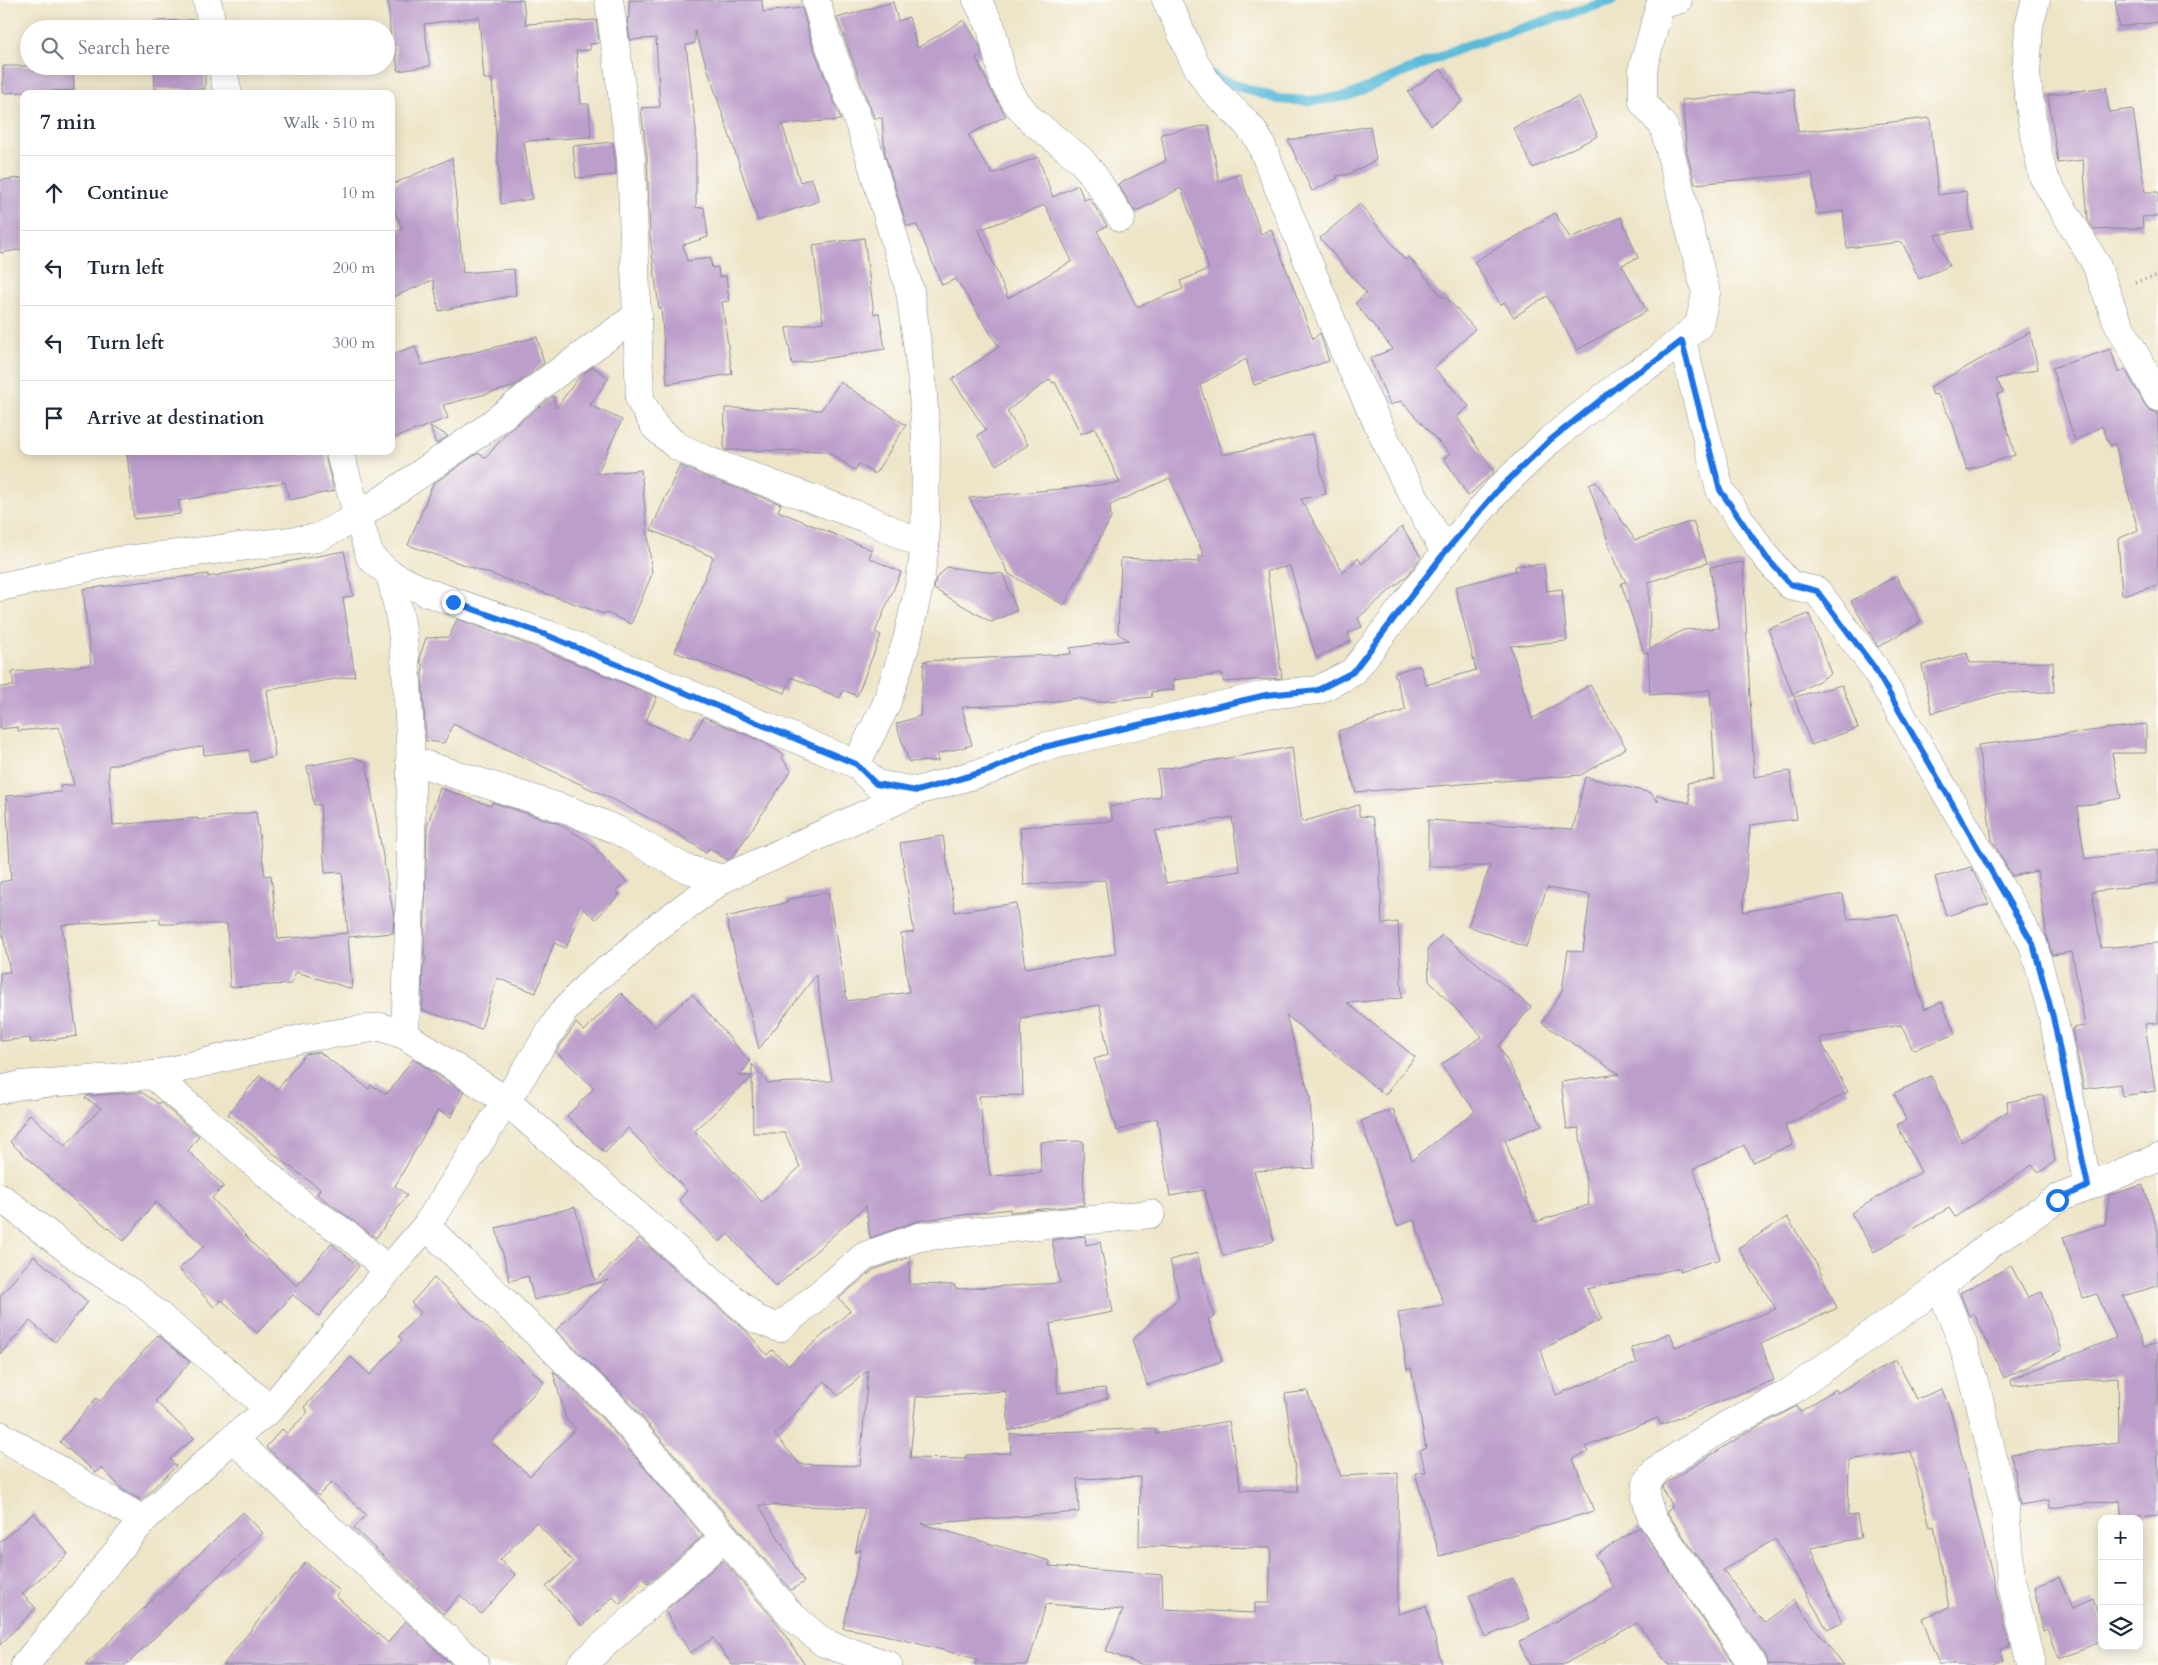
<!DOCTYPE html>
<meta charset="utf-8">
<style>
:root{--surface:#fff;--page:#f2f2f3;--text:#1f2937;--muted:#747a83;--line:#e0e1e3}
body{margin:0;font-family:Cardo,serif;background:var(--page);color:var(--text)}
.controls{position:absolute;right:15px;bottom:15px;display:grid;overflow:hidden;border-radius:10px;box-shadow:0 2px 12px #0003}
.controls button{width:45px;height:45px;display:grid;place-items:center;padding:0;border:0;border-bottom:1px solid var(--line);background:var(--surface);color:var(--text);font:25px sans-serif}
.stop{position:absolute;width:15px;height:15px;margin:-11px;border:4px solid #1a73e8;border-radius:50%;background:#fff}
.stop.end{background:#1a73e8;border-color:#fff;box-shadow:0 1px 5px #0008}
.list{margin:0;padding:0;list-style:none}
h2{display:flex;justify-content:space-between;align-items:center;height:65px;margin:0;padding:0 20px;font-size:21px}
h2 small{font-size:16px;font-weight:400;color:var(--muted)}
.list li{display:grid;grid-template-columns:32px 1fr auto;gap:15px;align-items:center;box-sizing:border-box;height:75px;padding:0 20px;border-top:1px solid var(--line)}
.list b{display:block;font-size:19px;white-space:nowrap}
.list em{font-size:16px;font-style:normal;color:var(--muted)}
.icon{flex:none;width:28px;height:28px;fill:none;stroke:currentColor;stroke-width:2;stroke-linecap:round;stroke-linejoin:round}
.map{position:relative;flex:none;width:2158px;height:1665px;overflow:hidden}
.search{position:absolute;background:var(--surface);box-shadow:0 2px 12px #0003;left:20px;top:20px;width:375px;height:55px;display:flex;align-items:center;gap:12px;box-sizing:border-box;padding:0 18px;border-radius:28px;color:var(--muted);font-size:19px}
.panel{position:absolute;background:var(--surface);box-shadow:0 2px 12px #0003;left:20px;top:90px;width:375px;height:365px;border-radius:10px}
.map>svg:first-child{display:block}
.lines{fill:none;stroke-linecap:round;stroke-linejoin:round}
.stream{stroke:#5bbbd9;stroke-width:10}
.building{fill:#bc9ecb;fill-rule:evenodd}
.minor-casing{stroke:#848a93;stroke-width:29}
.path{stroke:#848a93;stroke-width:3;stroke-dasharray:1 4;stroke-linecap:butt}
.minor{stroke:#fff;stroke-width:28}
.route{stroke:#1a73e8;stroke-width:6}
</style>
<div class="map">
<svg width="2158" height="1665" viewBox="0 0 2158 1665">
<rect width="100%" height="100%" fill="#fdfcf7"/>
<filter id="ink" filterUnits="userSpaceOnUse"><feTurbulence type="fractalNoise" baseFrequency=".02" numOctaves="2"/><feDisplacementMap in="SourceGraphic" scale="10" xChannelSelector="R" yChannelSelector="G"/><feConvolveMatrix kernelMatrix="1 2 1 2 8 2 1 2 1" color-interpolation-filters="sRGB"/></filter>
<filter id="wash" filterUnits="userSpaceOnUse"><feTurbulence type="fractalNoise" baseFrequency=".0096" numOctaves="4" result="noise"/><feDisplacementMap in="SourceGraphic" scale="20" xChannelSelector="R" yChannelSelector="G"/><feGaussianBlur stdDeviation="1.12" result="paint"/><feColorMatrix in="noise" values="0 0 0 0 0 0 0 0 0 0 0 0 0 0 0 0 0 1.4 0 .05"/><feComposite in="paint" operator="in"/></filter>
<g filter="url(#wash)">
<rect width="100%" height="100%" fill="#eee5c8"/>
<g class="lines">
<polyline class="stream" points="1214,76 1216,79 1278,99 1309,101 1348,96 1466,46 1613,0"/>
</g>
<g id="blocks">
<g class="building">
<polygon points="388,0 523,0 526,24 596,20 599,43 590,44 590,50 576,51 581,104 589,104 591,137 524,141 532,199 501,204 492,79 484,79 479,17 424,24 430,66 398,71 395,45 391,45"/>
<polygon points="629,0 762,0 763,12 802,8 811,41 841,120 782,124 800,182 812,178 819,201 758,221 695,31 695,43 686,45 696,129 696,208 704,207 708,237 683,245 687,261 710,258 712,268 718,267 719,277 726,276 729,301 722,302 732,374 667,384 661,307 659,309 650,236 647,157 641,108 660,107 656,38 630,40 627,18 629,18"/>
<polygon points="2115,0 2158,0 2158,22 2119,27"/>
<path d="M 893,2 L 898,21 L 909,17 L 917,48 L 964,20 L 980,46 L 982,55 L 976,58 L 991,90 L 1006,116 L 968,135 L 992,174 L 1038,157 L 1053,197 L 1078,185 L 1084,200 L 1089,198 L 1107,226 L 1097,231 L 1137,307 L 1183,289 L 1180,281 L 1209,269 L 1181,188 L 1135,212 L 1118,184 L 1166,161 L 1161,134 L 1209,125 L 1219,182 L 1240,174 L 1261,234 L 1271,229 L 1313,339 L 1320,333 L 1329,361 L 1254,385 L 1246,359 L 1200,385 L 1222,455 L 1313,434 L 1326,494 L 1301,499 L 1343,573 L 1358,558 L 1362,564 L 1402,527 L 1421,557 L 1408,575 L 1358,618 L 1362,627 L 1348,633 L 1351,641 L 1316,658 L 1290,566 L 1267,571 L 1282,678 L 1223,682 L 1223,674 L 1173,680 L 1174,690 L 1151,692 L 1152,697 L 1098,702 L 1078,698 L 1037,704 L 962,707 L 972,745 L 938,754 L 938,761 L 909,762 L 896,724 L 920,716 L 924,661 L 1071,654 L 1070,648 L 1129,640 L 1118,634 L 1121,558 L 1200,562 L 1198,556 L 1204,556 L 1170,478 L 1110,505 L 1111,518 L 1064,605 L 1009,574 L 969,498 L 1120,483 L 1095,428 L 1081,434 L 1055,382 L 1053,383 L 1050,379 L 1007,411 L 1028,445 L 996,465 L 977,435 L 986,430 L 952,379 L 999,347 L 956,279 L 942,285 L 917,225 L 907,226 L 885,155 L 882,118 L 874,118 L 837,18 ZM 1045,205 L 1072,261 L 1008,298 L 979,230 Z"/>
<polygon points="195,20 197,29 153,29 153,21"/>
<polygon points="3,66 73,66 74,90 3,93"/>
<polygon points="154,66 205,66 205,89 155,89"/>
<polygon points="1441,69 1463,101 1431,125 1408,92"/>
<polygon points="2106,87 2109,112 2133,109 2145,192 2158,192 2158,216 2142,217 2143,228 2094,230 2088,220 2083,160 2058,163 2048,95"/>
<polygon points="1794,89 1798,132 1930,118 1938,195 1966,191 1972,229 1935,235 1949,266 1919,279 1902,242 1847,248 1843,211 1816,214 1812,173 1695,184 1687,153 1682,100"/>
<polygon points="1579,97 1598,136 1533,168 1513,128"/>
<polygon points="1370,126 1376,160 1349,174 1336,176 1338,178 1312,191 1288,140"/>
<polygon points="613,142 616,175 576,178 573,146"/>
<polygon points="452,158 463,273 514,269 516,295 439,311 433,280 391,298 391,234 403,229 391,204 391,185"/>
<polygon points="24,178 24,249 0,253 0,180"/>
<polygon points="1360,204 1405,260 1409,257 1443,298 1445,296 1475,329 1434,368 1469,406 1457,417 1494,472 1468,496 1444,458 1450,454 1401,401 1390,405 1370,358 1393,349 1355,303 1366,293 1320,238"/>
<polygon points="1555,213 1570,238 1621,217 1638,258 1622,265 1647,311 1577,350 1547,296 1514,317 1504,302 1501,305 1474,262"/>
<polygon points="864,238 874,314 879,313 885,349 792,364 786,328 823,322 813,245"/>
<polygon points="2030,332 2038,369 1996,379 2003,392 1997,395 2015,455 1967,470 1952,421 1937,394 1933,395 1930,387"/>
<polygon points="537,337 544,363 513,387 443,405 448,418 391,439 391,355 415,346 422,365"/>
<polygon points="2111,349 2118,373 2125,369 2145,405 2150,410 2158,413 2158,586 2122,595 2118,539 2138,530 2115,444 2110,446 2102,426 2075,441 2052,368"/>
<polygon points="593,367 609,378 590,405 622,420 597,474 641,470 652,574 631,624 605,612 604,614 408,545 433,484 478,453 486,458 508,431 553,396 556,408 580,376"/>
<polygon points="840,382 906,425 875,474 859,464 855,470 826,451 724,450 725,408 821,410"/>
<polygon points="430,426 448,436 436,444"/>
<polygon points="147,451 324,451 334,491 289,500 285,482 178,501 180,514 134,519 127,454"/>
<polygon points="680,465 706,477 781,504 778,511 872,550 869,558 901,572 875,632 881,635 857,696 843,690 840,698 791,677 785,693 675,652 713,557 651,530"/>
<polygon points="1596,482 1635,540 1693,521 1707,563 1649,582 1650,649 1683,630 1719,628 1710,567 1743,562 1754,777 1790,771 1797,819 1750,825 1743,912 1843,894 1848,919 1898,915 1924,1009 1942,1002 1955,1034 1913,1050 1901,1025 1819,1038 1848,1092 1785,1126 1793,1144 1753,1162 1744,1145 1694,1169 1720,1259 1680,1271 1680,1268 1587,1289 1602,1319 1541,1350 1556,1395 1637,1363 1631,1348 1670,1333 1675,1347 1776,1309 1738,1248 1787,1217 1817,1265 1837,1308 1761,1344 1774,1380 1661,1425 1658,1418 1585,1447 1588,1452 1573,1459 1594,1511 1440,1556 1415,1473 1426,1472 1420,1450 1426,1448 1411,1368 1407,1369 1398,1312 1444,1305 1414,1220 1397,1226 1361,1121 1393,1109 1412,1160 1475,1111 1441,1065 1482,1036 1429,981 1428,949 1442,935 1531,1007 1499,1046 1542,1125 1505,1140 1535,1222 1589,1205 1579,1128 1567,1129 1561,1082 1619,1074 1542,1023 1562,991 1568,950 1583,952 1590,895 1547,888 1526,947 1468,926 1490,866 1428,866 1428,820 1573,829 1585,777 1651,793 1658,802 1657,795 1690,803 1687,783 1715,779 1710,690 1650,695 1648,652 1644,653 1621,583 1626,582 1615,563 1589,485"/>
<polygon points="344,551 353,596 343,598 355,676 267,690 275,757 251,762 249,750 204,755 203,746 108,766 113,825 198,818 198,820 256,812 265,876 271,875 278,939 348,933 342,872 325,873 320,804 314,805 307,766 353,757 366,762 394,917 393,933 348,937 352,989 296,972 291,984 230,987 227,924 160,924 160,919 62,925 77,1036 31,1043 30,1038 0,1041 0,973 10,972 0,920 0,882 11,880 6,796 61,792 60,786 74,785 59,727 18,731 18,727 0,729 0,687 14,686 12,672 91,665 83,589 208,574 208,577"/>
<polygon points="1544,564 1547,591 1562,589 1567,641 1511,646 1532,719 1590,685 1626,748 1581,775 1356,792 1338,731 1406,710 1394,673 1420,665 1426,685 1476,670 1455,587 1516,571 1515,566"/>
<polygon points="947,567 1003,574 1017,611 991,622 934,589 936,579"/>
<polygon points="1896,576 1921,622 1878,647 1851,601"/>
<polygon points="1809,614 1831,674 1793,695 1768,629"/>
<polygon points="457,619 543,650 657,697 645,722 690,740 704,717 765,743 784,755 782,758 791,771 733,857 727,860 709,848 706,853 675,832 616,801 453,724 444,743 426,741 422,674 423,665 421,664 420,656 426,638 449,637"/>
<polygon points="1967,653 1970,663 2053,662 2054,692 2001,693 1932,713 1922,665"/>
<polygon points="1842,685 1858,728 1811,745 1794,697"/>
<polygon points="2146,724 2146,753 2112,753 2121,798 2077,807 2085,859 2158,849 2158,883 2092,892 2101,948 2158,943 2158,1023 2145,1024 2155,1091 2122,1096 2120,1084 2084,1089 2072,1028 2085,1026 2072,952 2052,955 2047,938 2037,871 2012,876 1992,840 1978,745"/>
<path d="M 1292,747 L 1302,822 L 1359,805 L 1359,816 L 1372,817 L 1379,840 L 1382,924 L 1398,922 L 1402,998 L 1347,1003 L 1415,1057 L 1385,1095 L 1286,1015 L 1310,1097 L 1314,1168 L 1254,1171 L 1274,1241 L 1223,1256 L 1204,1190 L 1170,1196 L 1157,1118 L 1117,1131 L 1094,1059 L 1108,1055 L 1100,1005 L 1021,1018 L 1023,1095 L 979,1096 L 990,1176 L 1041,1173 L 1040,1142 L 1083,1141 L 1084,1205 L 1010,1212 L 1010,1209 L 917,1221 L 870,1238 L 866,1206 L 776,1287 L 728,1234 L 719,1242 L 679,1200 L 687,1191 L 628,1128 L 605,1153 L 567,1116 L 594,1088 L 556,1052 L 576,1023 L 584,1031 L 621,993 L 655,1027 L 692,994 L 750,1062 L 739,1076 L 752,1076 L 752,1064 L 768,1083 L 832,1081 L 816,975 L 759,1049 L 726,917 L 789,902 L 785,900 L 828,892 L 847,1001 L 909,992 L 901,934 L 914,932 L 900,843 L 943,836 L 955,912 L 1016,903 L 1025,968 L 1116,954 L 1105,880 L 1024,885 L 1020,827 L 1113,821 L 1109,807 L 1161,796 L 1157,770 ZM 1232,817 L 1240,871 L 1166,883 L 1155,831 ZM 752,1077 L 753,1133 L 785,1133 L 800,1167 L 762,1202 L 695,1131 Z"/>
<polygon points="440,788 491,806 492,802 559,824 588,841 626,881 616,891 620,894 596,919 583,909 566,948 554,943 536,993 497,978 481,1029 422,1010 424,993 422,992 423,968 426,957 424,957 427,826"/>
<polygon points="1971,867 1989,904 1946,916 1935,877"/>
<polygon points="319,1052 369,1089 371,1085 387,1094 413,1059 464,1092 451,1117 438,1110 395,1186 407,1195 376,1238 317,1194 320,1189 280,1159 228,1114 260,1075 277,1090 305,1054"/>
<polygon points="1931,1076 1962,1142 2008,1111 2007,1102 2043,1095 2055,1161 2039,1173 2032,1165 1955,1217 1949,1208 1874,1252 1851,1213 1921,1172 1897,1125 1906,1120 1894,1093"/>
<polygon points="141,1092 159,1104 160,1102 199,1136 188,1151 224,1186 212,1198 255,1246 297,1286 331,1243 359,1266 319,1316 293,1295 257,1333 222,1300 214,1307 179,1269 204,1246 156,1202 124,1241 71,1198 10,1142 30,1114 65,1146 101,1108 85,1098 87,1096"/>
<polygon points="2143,1185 2158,1231 2158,1286 2123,1296 2144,1347 2158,1343 2158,1515 2122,1519 2120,1500 2050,1508 2049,1500 2020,1505 2011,1454 2119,1442 2118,1377 2012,1385 2011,1379 2116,1338 2097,1294 2083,1298 2063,1237 2105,1224 2109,1195"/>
<path d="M 575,1207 L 595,1281 L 639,1238 L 746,1331 L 767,1355 L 772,1350 L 789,1365 L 850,1311 L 839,1298 L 873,1270 L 910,1257 L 909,1284 L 955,1285 L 955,1289 L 1060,1283 L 1052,1240 L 1085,1236 L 1086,1245 L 1100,1242 L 1113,1312 L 1050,1324 L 1058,1393 L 1105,1388 L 1108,1398 L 1009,1431 L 1006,1391 L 916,1397 L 910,1458 L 966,1459 L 966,1455 L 1011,1453 L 1010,1434 L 1155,1428 L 1156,1434 L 1229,1421 L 1241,1490 L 1298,1491 L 1285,1394 L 1307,1391 L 1341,1476 L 1398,1473 L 1398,1614 L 1426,1606 L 1442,1665 L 1141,1665 L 1106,1651 L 1123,1610 L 1046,1604 L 1028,1665 L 975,1665 L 977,1659 L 881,1634 L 843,1628 L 861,1549 L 855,1553 L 865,1508 L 759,1505 L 804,1582 L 791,1590 L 624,1396 L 556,1330 L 608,1280 L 534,1300 L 528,1276 L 510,1281 L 496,1228 ZM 868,1370 L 860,1466 L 800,1464 L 775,1435 L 825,1381 L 838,1396 ZM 1140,1477 L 1139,1546 L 1271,1548 L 1269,1603 L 1255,1603 L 1255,1613 L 1163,1609 L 1162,1575 L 1049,1566 L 1050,1561 L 922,1524 L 1079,1512 L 1077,1479 Z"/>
<polygon points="1197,1253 1214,1317 1208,1319 1222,1361 1147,1385 1132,1340 1179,1298 1170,1260"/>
<polygon points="34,1256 88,1302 55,1342 30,1321 0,1354 0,1296"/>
<polygon points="2011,1266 2028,1297 2042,1292 2062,1350 2004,1378 1974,1314 1969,1316 1960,1293"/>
<polygon points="434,1278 544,1382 491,1442 530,1476 576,1429 566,1420 553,1371 601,1417 703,1536 648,1584 644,1579 620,1604 613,1597 582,1626 546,1587 573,1562 536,1522 500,1560 516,1575 481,1614 460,1595 443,1614 354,1528 366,1515 332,1482 318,1496 266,1447 282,1429 287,1433 308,1412 304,1407 351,1357 370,1375 402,1340 399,1336 421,1312 411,1303"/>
<polygon points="158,1335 190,1362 155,1401 194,1438 170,1459 176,1466 141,1500 123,1490 101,1467 96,1473 60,1442 96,1398 100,1401"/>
<polygon points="1896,1360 1917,1399 1942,1389 1951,1412 2010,1646 2000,1650 2004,1660 1990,1665 1939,1665 1922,1618 1949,1608 1934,1526 1930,1527 1911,1451 1849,1460 1848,1516 1857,1515 1861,1538 1810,1548 1842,1622 1827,1629 1775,1539 1723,1570 1764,1623 1794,1600 1843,1665 1768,1665 1766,1656 1666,1511 1672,1507 1662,1488 1665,1484 1746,1433 1797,1406 1800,1412 1835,1389 1837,1393"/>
<polygon points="243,1512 263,1533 126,1665 85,1665"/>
<polygon points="34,1513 68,1554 22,1594 36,1608 0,1645 0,1542"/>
<polygon points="1640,1527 1734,1665 1668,1665 1637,1623 1563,1665 1530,1665 1519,1642 1614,1588 1595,1555"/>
<polygon points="723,1560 776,1622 805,1665 732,1665 713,1638 690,1653 665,1611"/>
<polygon points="305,1562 340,1591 336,1596 388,1643 405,1621 452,1665 223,1665"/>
<polygon points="2059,1577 2072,1609 2093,1600 2102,1622 2102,1641 2059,1658 2048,1629 2043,1631 2035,1587"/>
<polygon points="1513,1578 1530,1619 1485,1637 1469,1596"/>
</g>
</g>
</g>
<g filter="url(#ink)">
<use href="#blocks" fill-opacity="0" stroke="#848a93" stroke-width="1"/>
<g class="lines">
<defs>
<g id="minor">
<polyline points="207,0 213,29"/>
<polyline points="609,0 631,158 640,400 655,427 677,446 711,462 868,519 925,546"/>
<polyline points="816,0 826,36 863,134 910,291 922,380 926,439 925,546 919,586 907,640 886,705 856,764"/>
<polyline points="977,0 991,27 1004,82 1016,102 1031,120 1080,159 1094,176 1121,218"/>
<path d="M 1166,0 C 1181,28 1190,60 1210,86 C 1226,106 1249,120 1261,144 L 1345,354 L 1402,475 L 1445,552"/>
<polyline points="2036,0 2029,25 2026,75 2034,134 2043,176 2096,264 2116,319 2158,397"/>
<polyline points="222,66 228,94"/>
<polyline points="1682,341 1720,490 1766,557 1790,585 1817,591 1874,667 2033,944 2053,1017 2088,1186"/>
<polyline points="339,451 370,557 390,574 426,592 549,635 856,764 876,784 917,791"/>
<path d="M 390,574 C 395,595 401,617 403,638 C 417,769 410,903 405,1035"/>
<polyline points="0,587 117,561 317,538 359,516 481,432 549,379 638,315"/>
<polyline points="410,760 568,810 617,830 684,868 723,879"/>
<polyline points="153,1075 305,1207 348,1235 388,1270"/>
<polyline points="0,1090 21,1085 153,1075 304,1038 381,1027 405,1035 506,1101 756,1319 779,1328 865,1256 919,1237 1151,1214"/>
<polyline points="0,1197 84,1262 132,1293 270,1409"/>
<polyline points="426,1226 612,1406 792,1616 824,1643 888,1665"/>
<polyline points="1940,1286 1963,1344 1979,1399 2005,1509 2011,1580 2031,1665"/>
<polyline points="0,1435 143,1520"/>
<polyline points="233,1438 475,1665"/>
<polyline points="25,1665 143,1520 233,1438 270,1409 426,1226 563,1012 594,979 620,961 648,934 723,879 917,791 990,770 1040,748 1266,695 1318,690 1353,672 1445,552 1497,491 1549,441 1628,378 1656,361 1699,325 1706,293 1664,127 1643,102 1643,68 1660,5 1678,0"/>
<polyline points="581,1665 725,1537"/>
<polyline points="1753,1665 1652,1518 1646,1498 1647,1483 1656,1470 1727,1425 1787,1394 1940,1286 1992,1243 2057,1199 2158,1158"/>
</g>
</defs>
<use href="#minor" class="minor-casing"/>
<polyline class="path" points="2135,282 2158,276"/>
<use href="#minor" class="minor"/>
</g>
</g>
<g class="lines" filter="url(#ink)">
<polyline class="route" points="453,602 549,636 856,764 876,784 917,791 990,770 1040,748 1266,695 1318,690 1353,672 1445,552 1497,491 1549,441 1628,378 1656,361 1682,341 1720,490 1766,557 1790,584 1817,591 1874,667 2033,944 2053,1017 2088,1186 2057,1200"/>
</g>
</svg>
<div class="controls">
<button>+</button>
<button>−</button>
<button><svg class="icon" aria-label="layers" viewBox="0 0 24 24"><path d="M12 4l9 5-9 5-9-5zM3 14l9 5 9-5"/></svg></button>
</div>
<div class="stop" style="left:2057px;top:1200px"></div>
<div class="stop end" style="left:453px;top:602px"></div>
<div class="search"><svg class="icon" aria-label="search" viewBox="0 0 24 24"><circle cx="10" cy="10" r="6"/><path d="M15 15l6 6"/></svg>Search here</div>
<section class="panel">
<h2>7 min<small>Walk · 510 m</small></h2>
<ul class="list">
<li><svg class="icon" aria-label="ahead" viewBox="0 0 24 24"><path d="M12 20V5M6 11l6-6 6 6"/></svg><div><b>Continue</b></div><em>10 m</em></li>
<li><svg class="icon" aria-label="left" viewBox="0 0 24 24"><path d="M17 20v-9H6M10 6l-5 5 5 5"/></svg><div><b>Turn left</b></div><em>200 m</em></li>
<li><svg class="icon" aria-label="left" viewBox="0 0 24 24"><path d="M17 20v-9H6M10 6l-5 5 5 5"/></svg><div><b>Turn left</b></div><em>300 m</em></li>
<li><svg class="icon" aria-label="arrive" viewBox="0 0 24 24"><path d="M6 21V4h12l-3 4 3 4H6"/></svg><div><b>Arrive at destination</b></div></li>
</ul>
</section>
</div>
